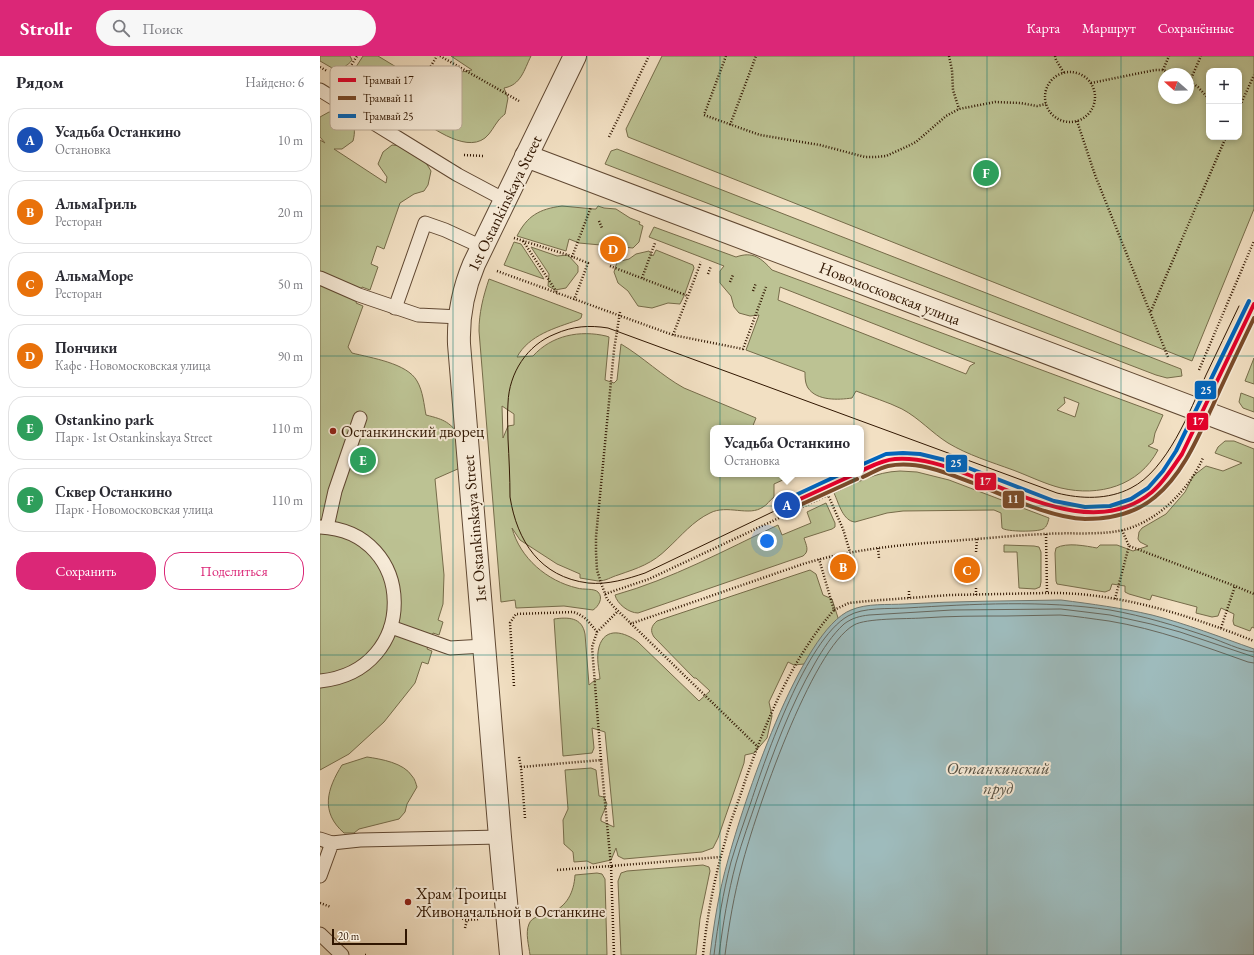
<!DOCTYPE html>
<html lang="ru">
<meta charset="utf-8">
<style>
:root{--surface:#fff;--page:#f7f7f7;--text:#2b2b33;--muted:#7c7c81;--line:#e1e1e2;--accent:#db2777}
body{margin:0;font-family:"EB Garamond",serif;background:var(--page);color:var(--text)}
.controls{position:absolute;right:12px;top:12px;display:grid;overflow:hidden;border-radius:8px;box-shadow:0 2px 6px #0003}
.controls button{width:36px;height:36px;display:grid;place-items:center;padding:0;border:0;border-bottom:1px solid var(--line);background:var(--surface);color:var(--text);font:20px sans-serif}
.compass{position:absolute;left:838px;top:12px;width:36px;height:36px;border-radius:50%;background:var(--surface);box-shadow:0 2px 6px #0003;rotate:290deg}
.scale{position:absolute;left:12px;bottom:10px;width:75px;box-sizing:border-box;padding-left:4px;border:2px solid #301601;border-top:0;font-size:11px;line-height:14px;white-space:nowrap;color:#301601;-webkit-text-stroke:3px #f7ebd8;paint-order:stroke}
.you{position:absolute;left:447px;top:485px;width:14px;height:14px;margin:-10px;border:3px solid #fff;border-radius:50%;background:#1a73e8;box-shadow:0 0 0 6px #1a73e833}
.badge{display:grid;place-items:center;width:26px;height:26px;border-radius:50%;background:var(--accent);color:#fff;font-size:13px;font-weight:700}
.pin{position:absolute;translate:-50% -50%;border:2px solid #fff;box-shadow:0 1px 4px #0006}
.popup{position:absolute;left:390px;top:369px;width:154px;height:52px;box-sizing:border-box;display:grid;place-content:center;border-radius:8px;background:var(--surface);filter:drop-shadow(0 1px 3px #0005);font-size:13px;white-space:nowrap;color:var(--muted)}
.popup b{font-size:15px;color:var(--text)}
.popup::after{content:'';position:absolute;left:50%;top:100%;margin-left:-8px;border:8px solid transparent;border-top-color:var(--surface)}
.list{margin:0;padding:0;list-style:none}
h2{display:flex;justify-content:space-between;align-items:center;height:52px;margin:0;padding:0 16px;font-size:17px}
h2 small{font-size:13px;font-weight:400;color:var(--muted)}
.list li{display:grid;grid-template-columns:26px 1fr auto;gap:12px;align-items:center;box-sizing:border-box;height:64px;margin:0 8px 8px;padding:0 8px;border:1px solid var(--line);border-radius:16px}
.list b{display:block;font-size:15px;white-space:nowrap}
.list p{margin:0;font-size:13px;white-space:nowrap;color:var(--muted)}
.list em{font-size:13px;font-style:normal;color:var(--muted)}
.actions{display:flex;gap:8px;padding:12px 16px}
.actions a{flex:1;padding:9px 0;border:1px solid var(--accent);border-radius:16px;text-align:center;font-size:14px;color:var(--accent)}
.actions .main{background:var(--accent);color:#fff}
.icon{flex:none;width:22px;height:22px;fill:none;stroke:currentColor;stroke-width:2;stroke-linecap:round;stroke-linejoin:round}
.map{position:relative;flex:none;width:934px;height:899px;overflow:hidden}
header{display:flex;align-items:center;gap:24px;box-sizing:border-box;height:56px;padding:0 20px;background:var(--accent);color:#fff}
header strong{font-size:19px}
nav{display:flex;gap:22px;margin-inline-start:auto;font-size:14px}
.search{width:280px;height:36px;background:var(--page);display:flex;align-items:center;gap:10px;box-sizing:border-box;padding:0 14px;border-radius:22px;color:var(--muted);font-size:15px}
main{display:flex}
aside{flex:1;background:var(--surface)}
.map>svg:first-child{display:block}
.green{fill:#bcc293;stroke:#766c4a;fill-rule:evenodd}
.water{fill:#9ebbbc;stroke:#727971}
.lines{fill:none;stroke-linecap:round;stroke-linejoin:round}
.shore{stroke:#67685e;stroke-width:1}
.service-casing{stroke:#604832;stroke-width:15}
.tertiary-casing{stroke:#604832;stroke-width:24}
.path{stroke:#301601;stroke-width:2.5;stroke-dasharray:1 2;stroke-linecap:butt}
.service{stroke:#f7ebd8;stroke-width:13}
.tertiary{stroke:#f7ebd8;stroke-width:22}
.tram{stroke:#301601;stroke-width:1}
.tram-1-casing{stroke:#f7ebd8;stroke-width:7}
.tram-2-casing{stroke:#f7ebd8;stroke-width:7}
.tram-3-casing{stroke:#f7ebd8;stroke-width:7}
.tram-1{stroke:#e4002b;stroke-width:4}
.tram-2{stroke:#7a4b2a;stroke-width:4}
.tram-3{stroke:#0065bd;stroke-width:4}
.grid{fill:none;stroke:#0f766e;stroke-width:1;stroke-opacity:0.55}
.poi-dot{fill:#8f2418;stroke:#f7ebd8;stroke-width:1.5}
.labels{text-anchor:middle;stroke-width:4;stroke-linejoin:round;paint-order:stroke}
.street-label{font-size:16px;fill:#301601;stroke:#f7ebd8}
.poi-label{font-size:16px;fill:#301601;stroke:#f7ebd8;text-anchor:start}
.water-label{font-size:17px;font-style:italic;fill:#565042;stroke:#f7ebd8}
.key{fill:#f7ebd8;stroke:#bbab98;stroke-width:1}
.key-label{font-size:11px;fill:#301601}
.line-badge{stroke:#f7ebd8;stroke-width:1.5}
.badge-label{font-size:11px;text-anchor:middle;font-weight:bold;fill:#fff}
</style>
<header>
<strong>Strollr</strong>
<div class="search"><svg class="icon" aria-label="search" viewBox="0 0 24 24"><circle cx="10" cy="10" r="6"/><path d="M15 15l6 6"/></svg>Поиск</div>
<nav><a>Карта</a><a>Маршрут</a><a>Сохранённые</a></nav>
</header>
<main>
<aside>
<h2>Рядом<small>Найдено: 6</small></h2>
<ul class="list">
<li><span class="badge" style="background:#1a4fb4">A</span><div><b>Усадьба Останкино</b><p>Остановка</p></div><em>10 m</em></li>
<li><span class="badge" style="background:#e8710a">B</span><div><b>АльмаГриль</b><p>Ресторан</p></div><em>20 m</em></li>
<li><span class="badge" style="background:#e8710a">C</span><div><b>АльмаМоре</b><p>Ресторан</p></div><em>50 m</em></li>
<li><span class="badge" style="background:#e8710a">D</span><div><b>Пончики</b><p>Кафе · Новомосковская улица</p></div><em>90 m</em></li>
<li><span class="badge" style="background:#2e9e5b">E</span><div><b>Ostankino park</b><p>Парк · 1st Ostankinskaya Street</p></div><em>110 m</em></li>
<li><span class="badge" style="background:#2e9e5b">F</span><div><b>Сквер Останкино</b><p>Парк · Новомосковская улица</p></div><em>110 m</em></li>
</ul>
<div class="actions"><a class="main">Сохранить</a><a>Поделиться</a></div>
</aside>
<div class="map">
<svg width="934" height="899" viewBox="0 0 934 899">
<rect width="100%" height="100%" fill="#f2e0c3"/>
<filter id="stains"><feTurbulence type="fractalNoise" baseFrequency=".005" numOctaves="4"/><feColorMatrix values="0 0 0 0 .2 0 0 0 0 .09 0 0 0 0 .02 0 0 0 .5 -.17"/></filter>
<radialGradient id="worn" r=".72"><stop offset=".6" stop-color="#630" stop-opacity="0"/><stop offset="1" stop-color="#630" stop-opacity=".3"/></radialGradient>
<g class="green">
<path d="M 0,0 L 30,0 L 32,4 C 28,10 23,10 19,16 L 0,5 Z"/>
<polygon points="43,0 58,0 96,23 79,51 29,22"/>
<path d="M 131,0 L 211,0 C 204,14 201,29 184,32 L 188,42 L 185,58 C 183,60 180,62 178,65 C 174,70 171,77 165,82 C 144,98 108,68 89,57 C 100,39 108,15 134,21 L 136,17 L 152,14 Z"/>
<path d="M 342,0 L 934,0 L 934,153 L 872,305 L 308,81 L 306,73 ZM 889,15 L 919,15 L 919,81 L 889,81 ZM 844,18 L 868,18 L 868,42 L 844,42 Z"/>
<path d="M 9,56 C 20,56 32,59 34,72 C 35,76 34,81 33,85 L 22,93 L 14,93 L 66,127 L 67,121 L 58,108 L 63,96 L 72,89 L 84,90 L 100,97 L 111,115 L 108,129 L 104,135 L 94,138 L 80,147 L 64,193 L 57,190 L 51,208 L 58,211 L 50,234 L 42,231 L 36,247 L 43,250 L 28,291 L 32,297 C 51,302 87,307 97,325 C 103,335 104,349 106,359 C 126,364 129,366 142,382 L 140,412 L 115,423 L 124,519 L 123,548 L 118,564 L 123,566 L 119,579 L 113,577 L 107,593 L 112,595 L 108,608 L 102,606 L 95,627 L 64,666 L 29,698 L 0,714 L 0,84 L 5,87 L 0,81 L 0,61 Z"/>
<polygon points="297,93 861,313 862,320 847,322 836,319 285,108 291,95"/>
<path d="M 242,150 L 274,153 L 276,153 L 278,150 L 284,152 L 296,153 L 310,162 L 320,166 L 319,168 L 323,170 L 319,186 L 313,192 L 259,187 L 249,183 L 246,195 L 197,180 C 207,160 219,153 242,150 Z"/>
<path d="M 334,171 L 416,201 C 433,195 441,202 452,214 L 843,359 L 835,377 L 833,387 L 828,390 L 838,394 C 819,430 779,441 741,432 C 725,428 709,420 693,414 C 671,406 648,399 628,387 C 612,377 599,362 582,353 C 568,346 551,341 536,335 L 532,342 C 518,344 497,345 488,332 C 485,327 485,321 485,316 L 426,294 L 439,259 L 430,260 L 419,257 L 414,251 L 411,240 L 400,227 L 400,215 L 404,210 L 329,181 ZM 460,231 L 654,307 L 655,307 L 650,310 L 646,318 L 458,244 ZM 744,341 L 759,347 L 755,361 L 737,354 L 745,347 Z"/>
<polygon points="194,186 201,188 224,223 184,209"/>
<polygon points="211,191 237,200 248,199 258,210 258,216 246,232 235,234 228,230 229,218"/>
<polygon points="336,194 373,209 374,212 364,240 360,248 348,247 332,252 318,250 308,235 298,227 294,216 297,206 309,203 316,198 329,195 333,200"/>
<path d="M 169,223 L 262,258 L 261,262 L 258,264 C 235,272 209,279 197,301 L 213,300 C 232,279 260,274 286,280 L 289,281 L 285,324 L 294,327 L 297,324 L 301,288 C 323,301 342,320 364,332 L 436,362 L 432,372 L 393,372 L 393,418 L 476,418 L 454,428 L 454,441 C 450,444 447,449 443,451 C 429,461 407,448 390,457 C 373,465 361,480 348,492 C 332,508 318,512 298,519 C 291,521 286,525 278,525 C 272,524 266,523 260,522 L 260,518 L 237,508 L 200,484 L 192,472 C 200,502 227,525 257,532 C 263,534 274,532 278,536 C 284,542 278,551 273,554 L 244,550 L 196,552 L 195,544 L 181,546 L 159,275 C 159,257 163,241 169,223 ZM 182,350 L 194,358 L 194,369 L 188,370 L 183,382 Z"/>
<polygon points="934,302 934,328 925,325"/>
<polygon points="921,337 934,342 934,356 923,352 919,346"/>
<path d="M 905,385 L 914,385 L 934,393 L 934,572 L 932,571 L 930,575 L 914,569 L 913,565 L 914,558 L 901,552 L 898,560 L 892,561 L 876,557 L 877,551 L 832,539 L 830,544 L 809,538 L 805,536 L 805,530 L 792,528 L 790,534 L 785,536 L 737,528 L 736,525 L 735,497 L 736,492 C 747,486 766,490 777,492 L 780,489 L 797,489 L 813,495 L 828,490 L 820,486 L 818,483 L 819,476 L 822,472 L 846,458 L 865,436 L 873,420 L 886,410 L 903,415 L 922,407 L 895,397 L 898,391 Z"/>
<path d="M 580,415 L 597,416 L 629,424 L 729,462 C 728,466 727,471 723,473 C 718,476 686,476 682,472 L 681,457 L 674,454 L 583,455 L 567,457 L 535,466 C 523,465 519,448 514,437 C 536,427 555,416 580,415 Z"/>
<path d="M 506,447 L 515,467 L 515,471 L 512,473 L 484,482 C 486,489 490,495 483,500 L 318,557 C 309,557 297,548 295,539 C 352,523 405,494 458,469 L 462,479 L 491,467 L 487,456 Z"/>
<polygon points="684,489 714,490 719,491 721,496 721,526 720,531 715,533 699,532 697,496 684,496"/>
<path d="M 490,514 L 496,518 L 503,539 L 512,543 L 520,568 L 484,608 L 474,609 L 468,606 L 449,646 L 452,660 L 447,682 L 434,697 L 425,699 L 424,707 L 398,782 L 393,792 L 382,796 L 304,803 L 298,800 L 296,792 L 291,804 L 273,808 L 267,805 L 254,806 L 253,796 L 244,788 L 243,764 L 248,753 L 245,714 L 271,712 L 276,714 L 279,740 L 284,741 L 287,748 L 281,762 L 281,765 L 294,771 L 285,676 L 272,672 L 274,692 L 272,697 L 243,700 L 234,563 C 248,561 262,561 265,578 L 269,629 L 275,624 L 280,623 C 279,613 276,602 279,591 C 285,570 305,576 318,586 L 379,645 L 390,635 L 376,622 L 374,622 L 334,581 C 330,575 331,570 337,565 Z"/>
<path d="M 47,701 C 61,703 84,707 92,720 C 95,723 96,728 97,731 L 87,748 L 85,756 L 79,763 L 39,773 L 34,777 L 24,777 C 0,756 7,733 22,709 Z"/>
<polygon points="383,809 389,811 390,815 380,863 376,899 301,899 298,825 301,817 307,815"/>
<path d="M 277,817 L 282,818 L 285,823 L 287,899 L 210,899 C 209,890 205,877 209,868 C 212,860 222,860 230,857 C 247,851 254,836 255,819 Z"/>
</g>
<path class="water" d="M 741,544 C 772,548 802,552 832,559 C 867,568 900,581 934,593 L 934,899 L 390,899 C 394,867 399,835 408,804 C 422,751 480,574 531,554 C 547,547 568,549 585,548 C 637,545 689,545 741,544 Z"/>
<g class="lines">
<g class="shore">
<path d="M 394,899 C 398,867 403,837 411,806 C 417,786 424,766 431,746 C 446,700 486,584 528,560 C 543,551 569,553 586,552 C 653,548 724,544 790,554 C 824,560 857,570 889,581 C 904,586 919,594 934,596"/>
<path d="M 399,899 C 403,868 408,837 416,807 C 422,785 430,764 437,743 C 453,697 470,650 495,607 C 503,593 512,579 524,568 C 532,562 540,560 549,559 L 632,554 L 741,553 L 790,559 L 831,568 L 860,576 L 934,601"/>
<path d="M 405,899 C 409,868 414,839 422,809 C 435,759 491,593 534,569 C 546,562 587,563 602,562 C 630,560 658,560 686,560 C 704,560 722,559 740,559 C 756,560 773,563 789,565 C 837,573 883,590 928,606 L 934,607"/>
</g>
<defs>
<g id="service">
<polyline points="0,34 138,119 185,144"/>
<polyline points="0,222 39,239 98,259 140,261"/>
<polyline points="75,252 105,167 125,174 162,191"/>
<path d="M 0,471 C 97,475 101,615 0,625"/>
<polyline points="7,471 15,435 40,362"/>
<polyline points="71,571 130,592 164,590"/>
<polyline points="0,783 12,787"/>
<polyline points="0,820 12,787 40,784 180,781"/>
<polyline points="0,878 22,899"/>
</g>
<g id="tertiary">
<polyline points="206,100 934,375"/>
<path d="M 191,899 L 180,781 L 139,288 C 138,259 143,234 154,208 L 255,0"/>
</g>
</defs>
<use href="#service" class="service-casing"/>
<use href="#tertiary" class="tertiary-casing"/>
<g class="path">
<polyline points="120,0 199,45"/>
<polyline points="406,0 384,59 440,79 500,89 545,101 555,101 566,100 586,91 596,86 626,60 639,53 675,46 700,47 717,50 726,48"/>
<polyline points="629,0 632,14 633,34 639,53"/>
<polyline points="735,0 736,4 744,17"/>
<polyline points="0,11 7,15"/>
<polyline points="843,14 849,0"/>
<circle cx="750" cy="41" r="25"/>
<polyline points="22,24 37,0"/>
<polyline points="868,24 878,31 889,43"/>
<polyline points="870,25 881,0"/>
<polyline points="771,27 835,14 843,14 853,18"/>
<polyline points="919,52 934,19"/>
<polyline points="81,59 117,0"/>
<polyline points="757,65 775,119 848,301"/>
<polyline points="410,69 436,0"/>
<polyline points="289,81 329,0"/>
<polyline points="144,99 164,100"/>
<polyline points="279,165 282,172"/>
<polyline points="194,182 248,199 268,207 254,244"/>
<polyline points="203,185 238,238"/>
<polyline points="252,201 271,151"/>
<polyline points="290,210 368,240"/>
<polyline points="177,215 353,279 423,293 446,231"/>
<polyline points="388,218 391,210"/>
<polyline points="322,222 335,187"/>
<polyline points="410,226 413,219"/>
<polyline points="433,235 436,227"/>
<polyline points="831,255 906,81"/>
<polyline points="300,256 294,294 276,481 276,496 277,514 281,527 287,543 294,551 438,691"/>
<polyline points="353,279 381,206"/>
<polyline points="879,314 934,185"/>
<polyline points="802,474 809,490 915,530 934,538"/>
<path d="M 726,478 L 727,537 C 798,536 868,559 934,585"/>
<polyline points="558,492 559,502"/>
<polyline points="656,496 657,483"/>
<polyline points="656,532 656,539"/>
<polyline points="589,535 589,542"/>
<polyline points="285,538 329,523 508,439 523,473 530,496"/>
<polyline points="795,543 809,490"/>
<polyline points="514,554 529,547 548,545 630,539 727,537"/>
<path d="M 310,568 L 483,508 C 535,492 590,488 644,484 C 671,482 698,479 726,478 C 751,476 783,480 807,473 C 840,463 869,433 883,402"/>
<polyline points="901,572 915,530"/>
<path d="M 194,630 L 190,567 L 196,558 L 253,556 C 264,559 270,567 277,576"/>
<polyline points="199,701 201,711"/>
<polyline points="281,704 272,591 277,576 297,556"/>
<polyline points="205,762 201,711 281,704 291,810 236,814"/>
<polyline points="0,847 11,851"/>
<polyline points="128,858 147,864 160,863"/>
<polyline points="145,872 147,864"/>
<polyline points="45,899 48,899"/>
<polyline points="294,899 291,810 401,801"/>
<path d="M 383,899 C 387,861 394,823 405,786 C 410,765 419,745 425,725 C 447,663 471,604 514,554 L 499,503"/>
</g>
<use href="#service" class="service"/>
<use href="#tertiary" class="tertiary"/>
<path class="tram" d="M 467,449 L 325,517 C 307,523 288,529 268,527 C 220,521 197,485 190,441 C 190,422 189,402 188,383 C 188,371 187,359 188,347 C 189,317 207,289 235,278 C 253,270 269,269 288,272 L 737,437 C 761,443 788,444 811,432 C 847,414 870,355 886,319 C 897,296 908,273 919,250"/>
<defs>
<g id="tram-1">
<path d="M 541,415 C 552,410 562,404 575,403 C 600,401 626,410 649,419 C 704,440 778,481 832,436 C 844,426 853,411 862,398 L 934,248"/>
<polyline points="467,449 535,418"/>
</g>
<g id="tram-2">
<path d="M 543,421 C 552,417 559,412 568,410 C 597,404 627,417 653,427 C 686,440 731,462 765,463 C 791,463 815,458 835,441 C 863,418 878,381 893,349 C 906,320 920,291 934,262"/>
<polyline points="469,454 537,423"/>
</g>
<g id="tram-3">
<polyline points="541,409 566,398 583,397 600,398 633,406 734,445 765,451 790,450 811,443 828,432 843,415 856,395 929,245"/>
<polyline points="465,444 521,418"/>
</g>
</defs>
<use href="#tram-1" class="tram-1-casing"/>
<use href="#tram-2" class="tram-2-casing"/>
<use href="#tram-3" class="tram-3-casing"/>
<use href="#tram-1" class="tram-1"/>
<use href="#tram-2" class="tram-2"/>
<use href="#tram-3" class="tram-3"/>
</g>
<path class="grid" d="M 133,0 L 133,899M 267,0 L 267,899M 400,0 L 400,899M 534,0 L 534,899M 667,0 L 667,899M 801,0 L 801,899M 0,150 L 934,150M 0,300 L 934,300M 0,450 L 934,450M 0,599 L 934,599M 0,749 L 934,749"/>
<g class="poi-dot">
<circle cx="13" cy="375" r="4"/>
<circle cx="88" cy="846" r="4"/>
</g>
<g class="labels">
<g class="street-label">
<text transform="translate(184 147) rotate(-64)" y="6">1st Ostankinskaya Street</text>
<text transform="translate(570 237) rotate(21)" y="6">Новомосковская улица</text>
<text transform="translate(154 473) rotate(-95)" y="6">1st Ostankinskaya Street</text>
</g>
<g class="poi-label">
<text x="21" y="381">Останкинский дворец</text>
<text x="96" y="843">Храм Троицы<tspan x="96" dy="18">Живоначальной в Останкине</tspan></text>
</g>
<g class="water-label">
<text x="678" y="718">Останкинский<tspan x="678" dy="20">пруд</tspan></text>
</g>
</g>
<rect x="10" y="10" width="132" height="64" rx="6" class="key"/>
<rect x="18" y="22" width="18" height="4" fill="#e4002b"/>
<rect x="18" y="40" width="18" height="4" fill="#7a4b2a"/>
<rect x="18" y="58" width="18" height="4" fill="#0065bd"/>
<g class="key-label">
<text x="43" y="28">Трамвай 17</text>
<text x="43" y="46">Трамвай 11</text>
<text x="43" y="64">Трамвай 25</text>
</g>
<g class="line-badge">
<rect x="874" y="324" width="23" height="20" rx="4" fill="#0065bd"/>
<rect x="866" y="356" width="23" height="19" rx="4" fill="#e4002b"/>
<rect x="625" y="398" width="23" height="19" rx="4" fill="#0065bd"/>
<rect x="654" y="416" width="23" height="19" rx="4" fill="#e4002b"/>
<rect x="682" y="434" width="23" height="19" rx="4" fill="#7a4b2a"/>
</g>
<g class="badge-label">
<text x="886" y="338">25</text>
<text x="878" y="369">17</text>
<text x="636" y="411">25</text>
<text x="665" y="429">17</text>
<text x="693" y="447">11</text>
</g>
<rect width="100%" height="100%" filter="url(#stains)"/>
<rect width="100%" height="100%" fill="url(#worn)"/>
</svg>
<div class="controls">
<button>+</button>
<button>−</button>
</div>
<svg class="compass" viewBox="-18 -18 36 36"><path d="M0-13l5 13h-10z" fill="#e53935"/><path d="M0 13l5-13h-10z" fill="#7c7c81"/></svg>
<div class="scale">20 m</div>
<div class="you"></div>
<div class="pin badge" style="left:467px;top:449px;background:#1a4fb4">A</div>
<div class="popup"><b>Усадьба Останкино</b>Остановка</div>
<div class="pin badge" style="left:523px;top:511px;background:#e8710a">B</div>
<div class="pin badge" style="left:647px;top:514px;background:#e8710a">C</div>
<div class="pin badge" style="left:293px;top:193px;background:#e8710a">D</div>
<div class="pin badge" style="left:43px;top:404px;background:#2e9e5b">E</div>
<div class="pin badge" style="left:666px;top:117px;background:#2e9e5b">F</div>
</div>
</main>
